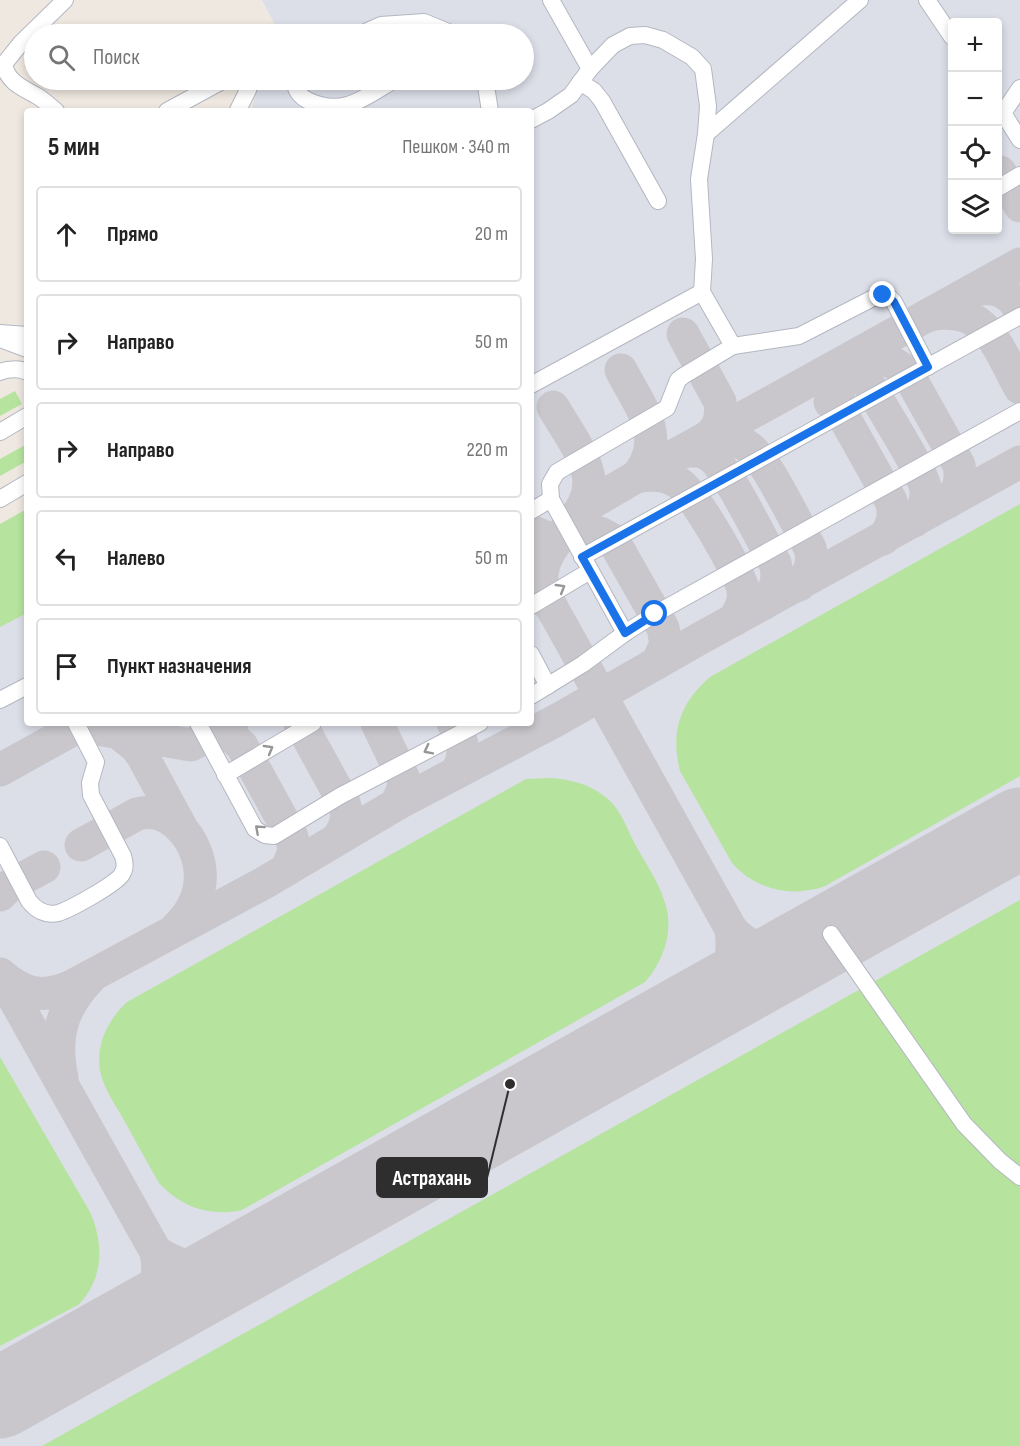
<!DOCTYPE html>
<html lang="ru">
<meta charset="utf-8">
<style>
:root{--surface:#fff;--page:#f6f6f6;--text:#222;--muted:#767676;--line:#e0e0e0}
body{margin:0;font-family:"Sofia Sans Condensed",sans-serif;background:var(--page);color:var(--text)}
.controls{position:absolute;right:18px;top:18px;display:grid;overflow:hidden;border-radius:6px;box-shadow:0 3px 9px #0003}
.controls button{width:54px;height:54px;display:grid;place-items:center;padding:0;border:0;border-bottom:2px solid var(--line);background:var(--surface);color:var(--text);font:30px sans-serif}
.stop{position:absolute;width:18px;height:18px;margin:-14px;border:4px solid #1a73e8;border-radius:50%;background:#fff}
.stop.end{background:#1a73e8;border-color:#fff;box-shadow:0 2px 6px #0008}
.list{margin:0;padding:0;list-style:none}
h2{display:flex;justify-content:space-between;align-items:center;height:78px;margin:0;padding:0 24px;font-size:26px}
h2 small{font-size:20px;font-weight:400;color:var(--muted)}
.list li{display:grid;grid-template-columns:39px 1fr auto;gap:18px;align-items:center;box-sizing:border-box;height:96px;margin:0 12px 12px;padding:0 12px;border:2px solid var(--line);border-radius:6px}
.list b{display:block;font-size:22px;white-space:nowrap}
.list em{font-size:20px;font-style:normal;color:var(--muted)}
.icon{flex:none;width:33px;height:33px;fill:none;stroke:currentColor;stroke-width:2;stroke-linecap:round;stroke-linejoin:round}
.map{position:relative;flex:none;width:1020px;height:1446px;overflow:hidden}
.search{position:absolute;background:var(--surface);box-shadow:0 3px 9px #0003;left:24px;top:24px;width:510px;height:66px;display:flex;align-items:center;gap:15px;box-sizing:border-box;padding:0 21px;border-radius:33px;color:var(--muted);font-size:22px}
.panel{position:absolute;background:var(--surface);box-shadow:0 3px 9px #0003;left:24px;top:108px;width:510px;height:618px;border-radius:6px}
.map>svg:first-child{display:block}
.airport{fill:#dcdee8;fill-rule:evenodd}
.green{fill:#b6e49e}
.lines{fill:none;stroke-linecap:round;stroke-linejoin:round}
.taxiway{stroke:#c9c7cc;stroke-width:33}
.runway{stroke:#c9c7cc;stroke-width:81}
.minor-casing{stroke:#b4b7c1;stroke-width:18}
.minor{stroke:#fff;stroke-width:16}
.oneway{stroke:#969696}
.route{stroke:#1a73e8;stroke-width:8}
.leader{fill:none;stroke:#2e2e2e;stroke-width:2}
.callout-dot{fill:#2e2e2e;stroke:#fff;stroke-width:2}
.callout{fill:#2e2e2e;stroke:#2e2e2e;stroke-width:2}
.callout-label{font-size:21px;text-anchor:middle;font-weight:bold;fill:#fff}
</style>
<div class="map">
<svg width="1020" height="1446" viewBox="0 0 1020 1446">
<rect width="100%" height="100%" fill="#efe8e1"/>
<path class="airport" d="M 262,0 L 1020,0 L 1020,1446 L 0,1446 L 0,524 L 27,509 L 27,723 L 531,723 L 531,111 L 291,111 L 289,108 L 283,111 L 251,111 L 260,80 L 524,80 L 524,34 L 280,34 ZM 952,22 L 998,22 L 998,230 L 952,230 Z"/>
<g class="green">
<polygon points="15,391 22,404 0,416 0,399"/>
<polygon points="27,444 27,461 0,476 0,459"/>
<path d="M 1020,504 L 1020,776 L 825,886 C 792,898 756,890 732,863 L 680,771 C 670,732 680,703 710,677 Z"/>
<polygon points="27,509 27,613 0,627 0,524"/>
<path d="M 548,778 C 571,779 590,784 608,799 C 621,810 628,831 636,846 C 646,864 658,881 664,900 C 675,928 664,961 645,982 L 242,1210 C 210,1217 181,1207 159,1183 C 147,1162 136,1142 125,1122 C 118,1109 108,1095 103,1081 C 92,1052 106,1021 127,1002 L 526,779 Z"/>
<polygon points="1020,900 1020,1446 42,1446"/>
<path d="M 0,1057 L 90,1212 C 104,1244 104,1279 78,1305 L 0,1346 Z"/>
</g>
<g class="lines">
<g class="taxiway">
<polyline points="1000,172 1020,206"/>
<path d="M 974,290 C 995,286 1009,291 1020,310"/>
<path d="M 930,315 C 987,304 997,347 1020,388"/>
<path d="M 683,334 L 720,402 C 722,418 719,428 707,438"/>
<path d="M 621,370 C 640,407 668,438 637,476"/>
<path d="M 828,371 C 854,368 863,373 875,395 C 885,413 925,475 926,491 C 927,503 922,513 914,521"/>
<path d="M 830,402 L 845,419 L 891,501 C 896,516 892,526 883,539"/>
<path d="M 845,419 C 833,393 837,379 854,357 C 876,355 891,358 908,374 L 959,465 C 962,481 959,490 948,502"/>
<path d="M 707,438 C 722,439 733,438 747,446 C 765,456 798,526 810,548 C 814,563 810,574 799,585"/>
<path d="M 679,453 C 690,451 700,449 710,456 C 727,467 762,541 775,563 C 780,580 775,592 763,604"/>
<path d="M 636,477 C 651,474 667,474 680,484 C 693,492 741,574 743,590 C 745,601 740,610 734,620"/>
<polyline points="581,509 634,478 1020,264"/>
<polyline points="531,531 552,540 571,532 584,530 600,533 613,540 663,628 666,644 657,663"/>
<path d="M 531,590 L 542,597 L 552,608 L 731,929 C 736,970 724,987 693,1011"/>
<path d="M 552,608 C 548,599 543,591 542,582 C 538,539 597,518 588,474 C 584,453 564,426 553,407"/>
<path d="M 300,723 L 344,803 C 349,816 346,827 338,838"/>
<polyline points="377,723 403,777 404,786 397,804"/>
<path d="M 453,723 C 463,741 468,754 456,773"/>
<polyline points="117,732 135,746 142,755 180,825"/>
<polyline points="212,734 232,737 242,746 292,837 294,851 287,869"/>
<polyline points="0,770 72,730 97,729 191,745 232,723"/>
<path d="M 81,845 L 137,814 C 175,804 204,849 200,883 C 198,901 189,916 176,928"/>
<polyline points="0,895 9,886 44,867"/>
<path d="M 731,929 C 751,953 775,952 803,950"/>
<path d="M 0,974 C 23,994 42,999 70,987 L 264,883 L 397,804 L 557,720 L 699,639 L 1020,462"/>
<path d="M 1,975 L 156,1252 C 163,1289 149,1305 123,1329"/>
<path d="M 62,1078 C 53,1036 62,1007 91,977"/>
<path d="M 156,1252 C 189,1273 213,1273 249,1259"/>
</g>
<polyline class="runway" points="0,1398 1020,828"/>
<defs>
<g id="minor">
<polyline points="551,0 590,69"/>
<polyline points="927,0 952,37"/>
<polyline points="361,34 381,25 424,22 453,34"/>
<path d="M 295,80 C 294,89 300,97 309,101 C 344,117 365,97 394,80"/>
<polyline points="485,80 490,111"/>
<polyline points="580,82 594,91 602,101 658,201"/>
<polyline points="238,110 248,90 241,80"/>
<path d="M 56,111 C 50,106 44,100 37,96 C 23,88 7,82 4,64 L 21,43 L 65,0"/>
<polyline points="167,111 224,80"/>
<polyline points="1003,113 1020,140"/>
<polyline points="998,117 1003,113 1020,88"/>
<polyline points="531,120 548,111 571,95 590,69 613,45 630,36 645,35 663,40 692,57 703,69 708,106 706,134 699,179 704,259 702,292 733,346 799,336 877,296 888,296 894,302 928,367"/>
<polyline points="706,134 860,0"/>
<polyline points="998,188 1020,175"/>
<polyline points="0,333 27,335"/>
<polyline points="0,339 27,349"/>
<path d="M 0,372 C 7,369 20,368 27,372"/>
<polyline points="531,385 702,292"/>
<polyline points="0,432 27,416"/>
<polyline points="0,499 27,483"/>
<polyline points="531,511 551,499"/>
<polyline points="582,557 1020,316"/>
<polyline points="531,606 590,571"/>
<polyline points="625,633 551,499 550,484 557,472 667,408 678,380 683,376 733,346"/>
<polyline points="531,654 548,686"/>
<polyline points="531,696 583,664 625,633 655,614 1020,411"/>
<polyline points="0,700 27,686"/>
<polyline points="198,723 255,829 265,835 274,836 340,796 480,723"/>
<polyline points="225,775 313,723"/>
<path d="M 0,846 L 29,901 C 36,910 46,916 58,913 C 69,910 118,883 122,874 C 126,868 125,862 123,856 L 91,795 L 90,783 L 96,762 L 76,723"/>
<polyline points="831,934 964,1124 1000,1161 1020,1177"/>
</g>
</defs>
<use href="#minor" class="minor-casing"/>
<use href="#minor" class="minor"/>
</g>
<defs><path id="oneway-chevron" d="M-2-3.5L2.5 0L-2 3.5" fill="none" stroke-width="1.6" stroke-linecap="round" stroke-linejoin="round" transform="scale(1.5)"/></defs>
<g class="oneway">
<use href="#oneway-chevron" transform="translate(561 588) rotate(-31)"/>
<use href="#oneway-chevron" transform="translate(269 749) rotate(-30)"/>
<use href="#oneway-chevron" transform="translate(428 750) rotate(153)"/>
<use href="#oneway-chevron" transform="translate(259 829) rotate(-138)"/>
</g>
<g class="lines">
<polyline class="route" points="655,614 625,633 582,557 928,367 894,302 888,296 883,295"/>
</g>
<path class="leader" d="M510 1084L487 1178"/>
<circle class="callout-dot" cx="510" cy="1084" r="6"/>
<rect class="callout" x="377" y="1158" width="110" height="39" rx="6"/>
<g class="callout-label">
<text x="432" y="1185">Астрахань</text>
</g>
</svg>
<div class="controls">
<button>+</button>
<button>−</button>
<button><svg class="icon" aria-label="locate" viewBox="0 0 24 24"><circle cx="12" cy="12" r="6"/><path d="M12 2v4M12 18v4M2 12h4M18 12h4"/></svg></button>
<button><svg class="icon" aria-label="layers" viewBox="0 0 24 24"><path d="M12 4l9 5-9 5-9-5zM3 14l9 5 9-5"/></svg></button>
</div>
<div class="stop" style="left:655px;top:614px"></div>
<div class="stop end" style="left:883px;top:295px"></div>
<div class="search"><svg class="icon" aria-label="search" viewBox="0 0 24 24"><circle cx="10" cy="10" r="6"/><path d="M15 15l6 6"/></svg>Поиск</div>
<section class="panel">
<h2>5 мин<small>Пешком · 340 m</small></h2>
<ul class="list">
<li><svg class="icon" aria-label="ahead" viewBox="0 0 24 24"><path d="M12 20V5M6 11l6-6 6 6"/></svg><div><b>Прямо</b></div><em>20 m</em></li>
<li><svg class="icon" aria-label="right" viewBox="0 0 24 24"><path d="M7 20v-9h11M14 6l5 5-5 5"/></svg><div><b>Направо</b></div><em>50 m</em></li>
<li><svg class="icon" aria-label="right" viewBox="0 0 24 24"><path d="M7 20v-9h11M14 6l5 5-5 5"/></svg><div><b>Направо</b></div><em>220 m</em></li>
<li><svg class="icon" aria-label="left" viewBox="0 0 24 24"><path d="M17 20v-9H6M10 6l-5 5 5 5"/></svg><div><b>Налево</b></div><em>50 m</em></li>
<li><svg class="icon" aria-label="arrive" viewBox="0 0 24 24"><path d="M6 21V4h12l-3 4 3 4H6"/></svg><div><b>Пункт назначения</b></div></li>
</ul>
</section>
</div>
